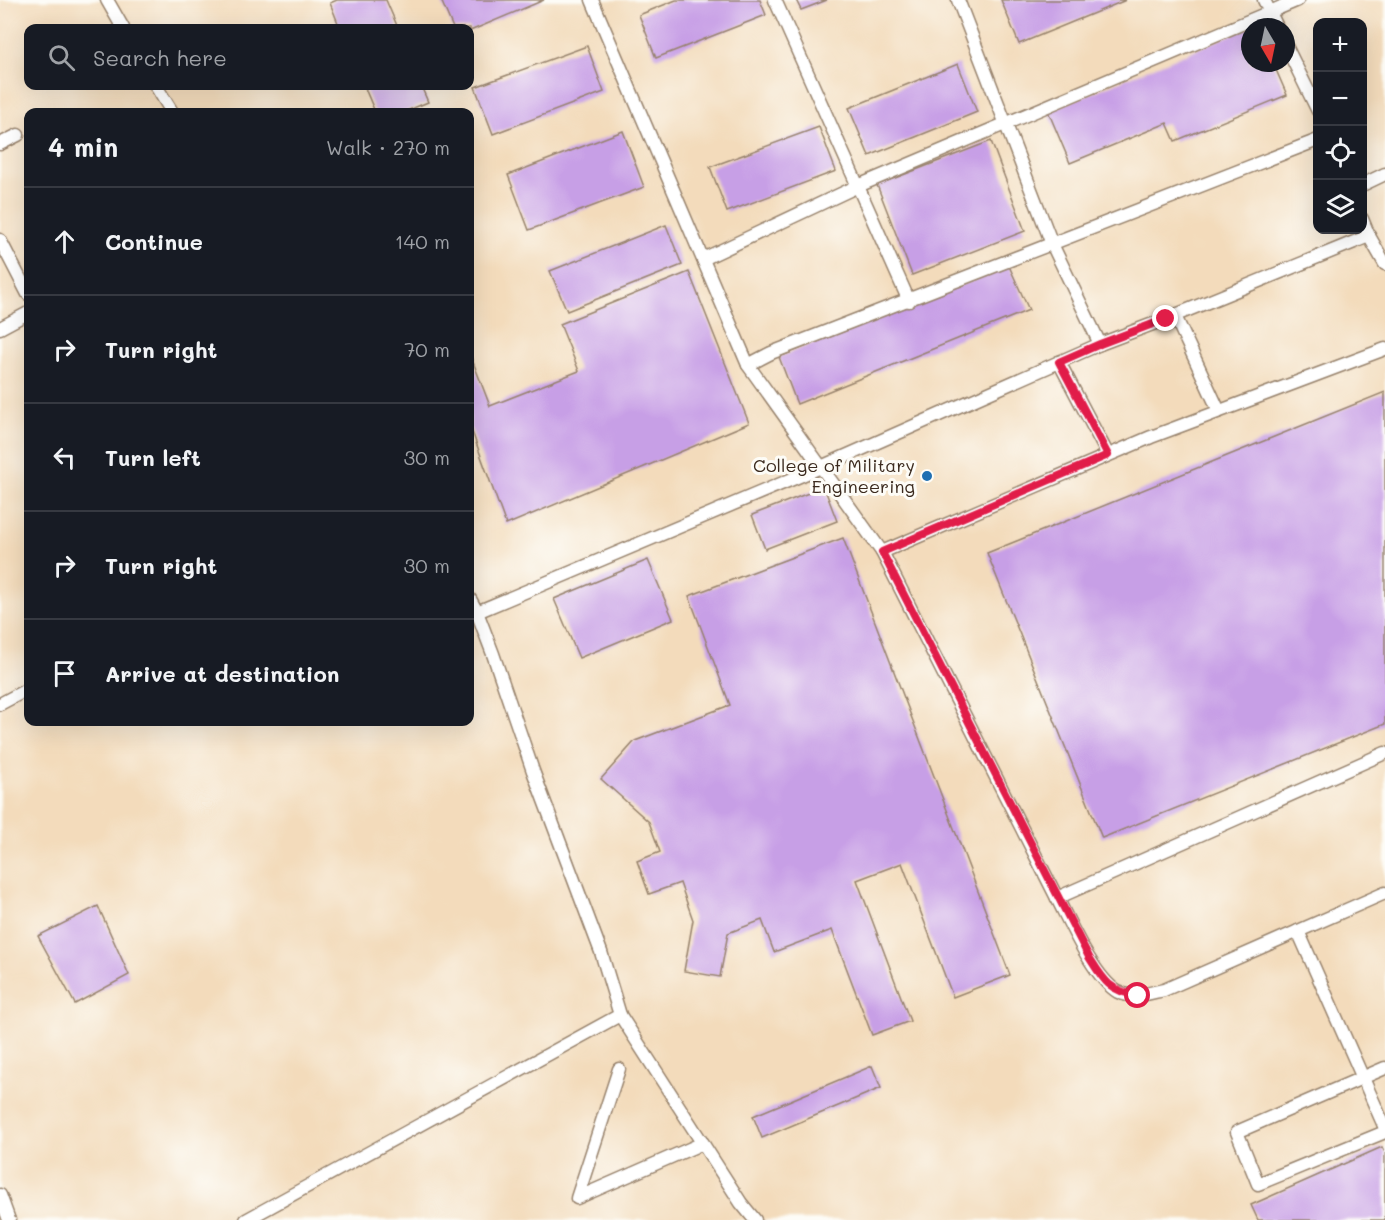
<!DOCTYPE html>
<meta charset="utf-8">
<style>
:root{--surface:#171b24;--page:#242831;--text:#f1f3f6;--muted:#9ea1a6;--line:#363941}
body{margin:0;font-family:Mali,sans-serif;background:var(--page);color:var(--text)}
.controls{position:absolute;right:18px;top:18px;display:grid;overflow:hidden;border-radius:12px;box-shadow:0 6px 24px #0002}
.controls button{width:54px;height:54px;display:grid;place-items:center;padding:0;border:0;border-bottom:2px solid var(--line);background:var(--surface);color:var(--text);font:30px sans-serif}
.compass{position:absolute;left:1241px;top:18px;width:54px;height:54px;border-radius:50%;background:var(--surface);box-shadow:0 6px 24px #0002;rotate:171deg}
.stop{position:absolute;width:18px;height:18px;margin:-14px;border:4px solid #e11d48;border-radius:50%;background:#fff}
.stop.end{background:#e11d48;border-color:#fff;box-shadow:0 2px 6px #0008}
.list{margin:0;padding:0;list-style:none}
h2{display:flex;justify-content:space-between;align-items:center;height:78px;margin:0;padding:0 24px;font-size:26px}
h2 small{font-size:20px;font-weight:400;color:var(--muted)}
.list li{display:grid;grid-template-columns:39px 1fr auto;gap:18px;align-items:center;box-sizing:border-box;height:108px;padding:0 24px;border-top:2px solid var(--line)}
.list b{display:block;font-size:22px;white-space:nowrap}
.list em{font-size:20px;font-style:normal;color:var(--muted)}
.icon{flex:none;width:33px;height:33px;fill:none;stroke:currentColor;stroke-width:2;stroke-linecap:round;stroke-linejoin:round}
.map{position:relative;flex:none;width:1385px;height:1220px;overflow:hidden}
.search{position:absolute;background:var(--surface);box-shadow:0 6px 24px #0002;left:24px;top:24px;width:450px;height:66px;display:flex;align-items:center;gap:15px;box-sizing:border-box;padding:0 21px;border-radius:12px;color:var(--muted);font-size:22px}
.panel{position:absolute;background:var(--surface);box-shadow:0 6px 24px #0002;left:24px;top:108px;width:450px;height:618px;border-radius:12px}
.map>svg:first-child{display:block}
.building{fill:#c79fe6}
.lines{fill:none;stroke-linecap:round;stroke-linejoin:round}
.lane-casing{stroke:#97826c;stroke-width:15}
.lane{stroke:#fff;stroke-width:12}
.route{stroke:#e11d48;stroke-width:8}
.poi-dot{fill:#1f6fb2;stroke:#fdfcf7;stroke-width:2}
.labels{text-anchor:middle;stroke-width:6;stroke-linejoin:round;paint-order:stroke}
.poi-label{font-size:18px;fill:#3b2a1e;stroke:#fdfcf7;text-anchor:end}
</style>
<div class="map">
<svg width="1385" height="1220" viewBox="0 0 1385 1220">
<rect width="100%" height="100%" fill="#fdfcf7"/>
<filter id="ink" filterUnits="userSpaceOnUse"><feTurbulence type="fractalNoise" baseFrequency=".0167" numOctaves="2"/><feDisplacementMap in="SourceGraphic" scale="12" xChannelSelector="R" yChannelSelector="G"/><feConvolveMatrix kernelMatrix="1 2 1 2 8 2 1 2 1" color-interpolation-filters="sRGB"/></filter>
<filter id="wash" filterUnits="userSpaceOnUse"><feTurbulence type="fractalNoise" baseFrequency=".008" numOctaves="4" result="noise"/><feDisplacementMap in="SourceGraphic" scale="24" xChannelSelector="R" yChannelSelector="G"/><feGaussianBlur stdDeviation="1.35" result="paint"/><feColorMatrix in="noise" values="0 0 0 0 0 0 0 0 0 0 0 0 0 0 0 0 0 1.4 0 .05"/><feComposite in="paint" operator="in"/></filter>
<g filter="url(#wash)">
<rect width="100%" height="100%" fill="#f3dbbb"/>
<g id="blocks">
<g class="building">
<polygon points="337,0 386,0 398,28 340,28 330,3"/>
<polygon points="441,0 544,0 470,31 470,28 453,28"/>
<polygon points="676,0 760,0 766,15 656,58 639,15"/>
<polygon points="796,0 827,0 801,10"/>
<polygon points="1001,0 1126,0 1019,44"/>
<polygon points="1250,27 1250,63 1273,63 1287,95 1175,141 1167,123 1070,163 1048,111"/>
<polygon points="587,46 604,92 493,134 475,87"/>
<polygon points="958,64 977,112 869,156 849,108"/>
<polygon points="364,86 421,86 428,102 404,112 375,112"/>
<polygon points="819,127 836,171 727,212 710,167"/>
<polygon points="623,131 644,187 529,230 508,175"/>
<polygon points="991,141 1025,231 912,275 877,185"/>
<polygon points="666,225 682,265 567,311 550,271"/>
<polygon points="1009,266 1029,310 797,404 779,357"/>
<polygon points="689,272 749,423 506,525 470,426 470,354 490,406 579,371 560,324"/>
<polygon points="1385,392 1385,724 1102,838 987,553"/>
<polygon points="824,487 837,521 765,549 752,515"/>
<polygon points="843,538 1010,975 953,997 902,863 857,880 910,1021 872,1035 832,930 774,952 762,920 728,933 720,977 684,971 693,920 680,883 649,894 637,861 660,852 649,822 601,779 635,741 730,705 689,596"/>
<polygon points="648,560 673,619 579,658 554,599"/>
<polygon points="98,906 129,975 75,1004 38,936"/>
<polygon points="872,1066 881,1088 762,1138 753,1116"/>
<polygon points="1382,1147 1385,1153 1385,1220 1258,1220 1251,1205"/>
</g>
</g>
</g>
<g filter="url(#ink)">
<use href="#blocks" fill-opacity="0" stroke="#97826c" stroke-width="1.5"/>
<g class="lines">
<defs>
<g id="lane">
<polyline points="107,0 123,28"/>
<polyline points="592,0 748,365 882,552"/>
<polyline points="775,0 909,301"/>
<polyline points="958,0 1052,244 1100,344"/>
<polyline points="1264,0 1277,27"/>
<polyline points="1286,46 1318,111"/>
<polyline points="156,86 172,112"/>
<polyline points="0,144 18,135"/>
<polyline points="1362,185 1385,174"/>
<polyline points="1362,219 1369,236 1385,264"/>
<polyline points="0,240 28,294"/>
<polyline points="703,259 858,186 1298,0"/>
<polyline points="1175,316 1219,411"/>
<polyline points="0,328 28,313"/>
<polyline points="1385,349 1151,437 882,552 1057,898 1385,753"/>
<polyline points="1059,362 1108,455"/>
<polyline points="748,365 771,353 1318,140"/>
<polyline points="470,599 477,612 493,654 533,771 601,952 620,1015 741,1203 755,1220"/>
<polyline points="477,612 821,467 1100,344 1166,319 1369,236"/>
<polyline points="0,704 28,689"/>
<path d="M 1057,898 C 1070,923 1094,978 1118,992 C 1132,999 1149,993 1164,990 L 1385,893"/>
<polyline points="1298,931 1385,1128"/>
<polyline points="1385,1068 1237,1132 1258,1184 1385,1132"/>
<polyline points="619,1069 577,1198 703,1143"/>
<polyline points="0,1195 9,1220"/>
<polyline points="246,1220 620,1015"/>
</g>
</defs>
<use href="#lane" class="lane-casing"/>
<use href="#lane" class="lane"/>
</g>
</g>
<g class="lines" filter="url(#ink)">
<path class="route" d="M 1138,996 C 1108,990 1104,981 1089,957 L 882,552 L 1108,455 L 1059,362 L 1100,344 L 1166,319"/>
</g>
<circle class="poi-dot" cx="927" cy="476" r="6"/>
<g class="labels">
<g class="poi-label">
<text x="915" y="472">College of Military<tspan x="915" dy="21">Engineering</tspan></text>
</g>
</g>
</svg>
<div class="controls">
<button>+</button>
<button>−</button>
<button><svg class="icon" aria-label="locate" viewBox="0 0 24 24"><circle cx="12" cy="12" r="6"/><path d="M12 2v4M12 18v4M2 12h4M18 12h4"/></svg></button>
<button><svg class="icon" aria-label="layers" viewBox="0 0 24 24"><path d="M12 4l9 5-9 5-9-5zM3 14l9 5 9-5"/></svg></button>
</div>
<svg class="compass" viewBox="-18 -18 36 36"><path d="M0-13l5 13h-10z" fill="#e53935"/><path d="M0 13l5-13h-10z" fill="#9ea1a6"/></svg>
<div class="stop" style="left:1138px;top:996px"></div>
<div class="stop end" style="left:1166px;top:319px"></div>
<div class="search"><svg class="icon" aria-label="search" viewBox="0 0 24 24"><circle cx="10" cy="10" r="6"/><path d="M15 15l6 6"/></svg>Search here</div>
<section class="panel">
<h2>4 min<small>Walk · 270 m</small></h2>
<ul class="list">
<li><svg class="icon" aria-label="ahead" viewBox="0 0 24 24"><path d="M12 20V5M6 11l6-6 6 6"/></svg><div><b>Continue</b></div><em>140 m</em></li>
<li><svg class="icon" aria-label="right" viewBox="0 0 24 24"><path d="M7 20v-9h11M14 6l5 5-5 5"/></svg><div><b>Turn right</b></div><em>70 m</em></li>
<li><svg class="icon" aria-label="left" viewBox="0 0 24 24"><path d="M17 20v-9H6M10 6l-5 5 5 5"/></svg><div><b>Turn left</b></div><em>30 m</em></li>
<li><svg class="icon" aria-label="right" viewBox="0 0 24 24"><path d="M7 20v-9h11M14 6l5 5-5 5"/></svg><div><b>Turn right</b></div><em>30 m</em></li>
<li><svg class="icon" aria-label="arrive" viewBox="0 0 24 24"><path d="M6 21V4h12l-3 4 3 4H6"/></svg><div><b>Arrive at destination</b></div></li>
</ul>
</section>
</div>
